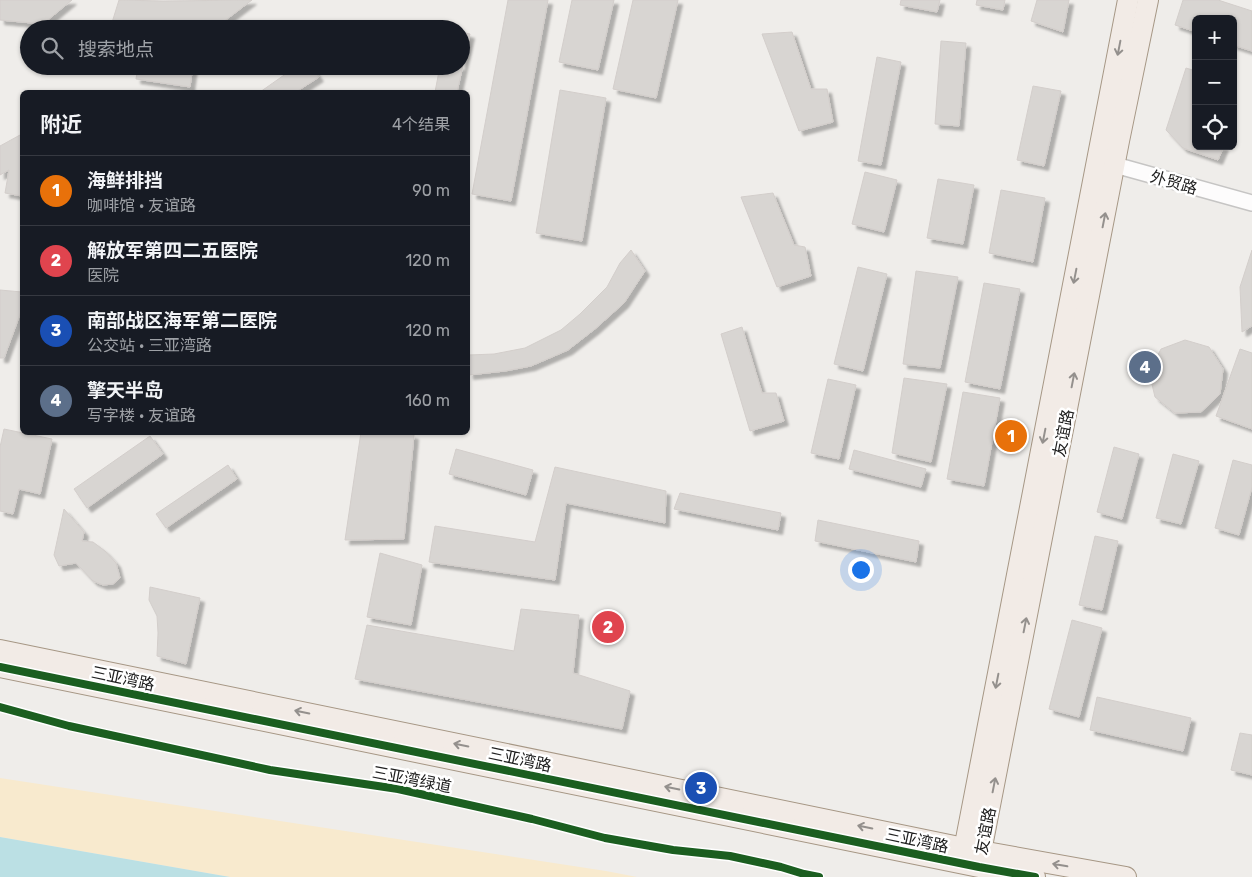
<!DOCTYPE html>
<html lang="zh">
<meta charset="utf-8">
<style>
:root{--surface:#171b24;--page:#20242c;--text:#f1f3f6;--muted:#9ea1a6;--line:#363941;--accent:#0b8043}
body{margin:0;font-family:Rubik,"Noto Sans SC",sans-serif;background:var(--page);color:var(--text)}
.controls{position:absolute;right:15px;top:15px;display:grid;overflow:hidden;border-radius:8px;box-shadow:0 1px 4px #0004}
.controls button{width:45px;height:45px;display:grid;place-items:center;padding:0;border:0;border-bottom:1px solid var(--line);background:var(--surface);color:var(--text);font:25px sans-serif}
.you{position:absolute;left:860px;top:569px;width:18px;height:18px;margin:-12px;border:4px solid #fff;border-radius:50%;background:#1a73e8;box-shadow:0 0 0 8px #1a73e833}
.badge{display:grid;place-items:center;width:32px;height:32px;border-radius:50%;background:var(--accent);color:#fff;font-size:16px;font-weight:700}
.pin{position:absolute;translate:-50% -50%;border:2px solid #fff;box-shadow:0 1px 5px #0006}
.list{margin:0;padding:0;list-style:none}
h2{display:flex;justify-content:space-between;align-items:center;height:65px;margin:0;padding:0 20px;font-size:21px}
h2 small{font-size:16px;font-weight:400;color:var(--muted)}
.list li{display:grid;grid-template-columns:32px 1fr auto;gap:15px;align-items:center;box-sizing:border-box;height:70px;padding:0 20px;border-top:1px solid var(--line)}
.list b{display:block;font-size:19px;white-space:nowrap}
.list p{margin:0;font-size:16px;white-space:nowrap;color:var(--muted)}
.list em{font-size:16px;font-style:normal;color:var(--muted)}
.icon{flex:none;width:28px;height:28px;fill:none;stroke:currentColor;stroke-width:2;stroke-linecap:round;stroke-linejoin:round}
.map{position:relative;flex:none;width:1252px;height:877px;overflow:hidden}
.search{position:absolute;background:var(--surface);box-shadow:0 1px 4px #0004;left:20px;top:20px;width:450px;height:55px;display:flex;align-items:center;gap:12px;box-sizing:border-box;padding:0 18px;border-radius:28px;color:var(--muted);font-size:19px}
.panel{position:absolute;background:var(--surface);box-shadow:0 1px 4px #0004;left:20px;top:90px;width:450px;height:345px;border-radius:8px}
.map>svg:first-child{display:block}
.sand{fill:#f8eace}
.water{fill:#bbe0e4}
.building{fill:#d8d5d2;stroke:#d3cecb;filter:url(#shadow)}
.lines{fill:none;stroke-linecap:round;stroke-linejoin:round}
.minor-casing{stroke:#c6c5c4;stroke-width:18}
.major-casing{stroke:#a69785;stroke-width:22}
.minor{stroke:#fdfcfc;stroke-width:15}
.major{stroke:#f2ebe6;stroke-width:20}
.cycleway-casing{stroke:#fff;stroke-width:11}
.cycleway{stroke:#1b5e20;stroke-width:8}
.oneway{stroke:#94908d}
.labels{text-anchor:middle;stroke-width:5;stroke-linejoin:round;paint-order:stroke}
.street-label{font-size:16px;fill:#212121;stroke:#fff}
</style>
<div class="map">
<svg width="1252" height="877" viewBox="0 0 1252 877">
<defs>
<filter id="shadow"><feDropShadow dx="4.5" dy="4.5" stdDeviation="1" flood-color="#0004"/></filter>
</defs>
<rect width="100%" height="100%" fill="#efedea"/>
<polygon class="sand" points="0,778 606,871 637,877 230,877 0,837"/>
<polygon class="water" points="0,837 230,877 0,877"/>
<g class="building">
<polygon points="0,0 72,0 43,24 0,20"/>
<polygon points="119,0 163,1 252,0 214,29 110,29"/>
<polygon points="508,0 548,0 511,201 472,194"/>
<polygon points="572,0 614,0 598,70 559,62"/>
<polygon points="633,0 678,0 656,98 613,89"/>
<polygon points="901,0 940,0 937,12 900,5"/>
<polygon points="977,0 1005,0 1003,10 976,5"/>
<polygon points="1037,0 1069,0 1063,32 1031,21"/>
<polygon points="1183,0 1218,0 1252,11 1252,51 1233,45 1233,19 1196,19 1196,32 1175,25"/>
<polygon points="461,32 470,34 457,92 435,92 440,66 461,66"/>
<polygon points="792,32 811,89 827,89 833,122 799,131 762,34"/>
<polygon points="941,41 966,43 959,126 935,124"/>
<polygon points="877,57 901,62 881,165 858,161"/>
<polygon points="138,66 193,66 190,87 136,79"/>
<polygon points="297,66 311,66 319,77 296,92 260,92"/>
<polygon points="1186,68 1196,71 1196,146 1224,146 1218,160 1183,148 1166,130"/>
<polygon points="1033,86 1061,91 1044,166 1017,160"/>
<polygon points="560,90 606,98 582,241 536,233"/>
<polygon points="20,135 22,138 22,196 5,193 9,170 0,175 0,146"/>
<polygon points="865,172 897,180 884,232 852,224"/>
<polygon points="938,179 974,185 963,244 927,238"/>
<polygon points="1001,190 1045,198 1033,262 989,253"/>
<polygon points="773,193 794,245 805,247 811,276 777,287 741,197"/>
<polygon points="631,250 645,271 624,303 595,329 568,350 531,366 505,371 469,375 468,355 494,354 525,348 561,330 580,314 607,287 620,263"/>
<polygon points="1252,250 1252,326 1242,332 1240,287"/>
<polygon points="858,267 887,274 863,371 834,364"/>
<polygon points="916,271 958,277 940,368 903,364"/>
<polygon points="984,283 1020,289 1000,389 965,382"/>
<polygon points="0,290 22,292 22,309 4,358 0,358"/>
<polygon points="742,327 762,393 776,393 784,421 750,431 721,334"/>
<polygon points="1185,340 1209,347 1223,369 1220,394 1201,412 1175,413 1155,397 1149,372 1161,349"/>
<polygon points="1240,349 1252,353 1252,429 1216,416"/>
<polygon points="904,378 947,384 931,462 892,453"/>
<polygon points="828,379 856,385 839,459 811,453"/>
<polygon points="963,392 1000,398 984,486 947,479"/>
<polygon points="4,429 52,439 40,494 19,489 13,514 0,511 0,447"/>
<polygon points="361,432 399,432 414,435 404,539 345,540"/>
<polygon points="150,436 163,454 87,508 74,489"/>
<polygon points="1114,447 1139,454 1122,519 1097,512"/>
<polygon points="456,449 533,470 526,495 449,474"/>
<polygon points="854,450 926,469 921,487 849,469"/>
<polygon points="1173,454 1199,461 1181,524 1156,518"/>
<polygon points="1233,460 1252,465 1252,487 1239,535 1215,528"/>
<polygon points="228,465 237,479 166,528 156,514"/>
<polygon points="555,467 666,491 665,523 566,503 555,580 429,562 435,526 535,542"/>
<polygon points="680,493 781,513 778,530 674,509"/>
<polygon points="64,509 84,532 82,541 93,542 105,551 116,563 120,578 113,584 103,585 93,581 76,563 59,566 54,555"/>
<polygon points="818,520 919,541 916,562 815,541"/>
<polygon points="1095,536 1118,541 1102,610 1079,605"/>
<polygon points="380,553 422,565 411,625 367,617"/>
<polygon points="150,587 200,598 186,664 157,656 158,633 157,616 149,600"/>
<polygon points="521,609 579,615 573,673 630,691 622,729 355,679 367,625 514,651"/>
<polygon points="1072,620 1102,628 1079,717 1049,709"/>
<polygon points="1097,697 1191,718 1183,751 1090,730"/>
<polygon points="1240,733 1252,735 1252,775 1231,770"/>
</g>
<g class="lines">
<defs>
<polyline id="minor" points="1104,163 1115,165 1252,203"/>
<g id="major">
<polyline points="0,650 964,848 1126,877"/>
<polyline points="0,667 979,867 1035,877"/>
<polyline points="962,860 1128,0"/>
<polyline points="979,862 1119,141 1148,0"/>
</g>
</defs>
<use href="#minor" class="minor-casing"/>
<use href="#major" class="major-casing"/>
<use href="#minor" class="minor"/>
<use href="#major" class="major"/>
<defs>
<g id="cycleway">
<polyline points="0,667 979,867 1035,877"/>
<polyline points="0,707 69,726 270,770 398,789 532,819 605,838 673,850 730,856 781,867 804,874 819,877"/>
</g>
</defs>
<use href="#cycleway" class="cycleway-casing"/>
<use href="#cycleway" class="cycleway"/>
</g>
<defs><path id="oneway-shaft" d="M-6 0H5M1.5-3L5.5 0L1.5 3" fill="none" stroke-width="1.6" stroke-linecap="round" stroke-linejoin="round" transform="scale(1.25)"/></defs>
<g class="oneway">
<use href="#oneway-shaft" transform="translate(1119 48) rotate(101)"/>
<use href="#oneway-shaft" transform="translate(1104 220) rotate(-79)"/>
<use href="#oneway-shaft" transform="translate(1075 276) rotate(101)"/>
<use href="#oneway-shaft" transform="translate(1073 380) rotate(-79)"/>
<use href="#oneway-shaft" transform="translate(1044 436) rotate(101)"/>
<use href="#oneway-shaft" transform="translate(1025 625) rotate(-79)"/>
<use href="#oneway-shaft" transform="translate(997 681) rotate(101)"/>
<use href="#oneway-shaft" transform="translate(302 712) rotate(-168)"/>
<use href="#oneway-shaft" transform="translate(461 745) rotate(-168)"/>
<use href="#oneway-shaft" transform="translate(994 785) rotate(-79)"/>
<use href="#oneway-shaft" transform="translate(672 788) rotate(-168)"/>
<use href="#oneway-shaft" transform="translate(865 827) rotate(-168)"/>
<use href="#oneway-shaft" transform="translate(1060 865) rotate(-170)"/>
</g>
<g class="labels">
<g class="street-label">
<text transform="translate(1174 182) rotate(16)" y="6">外贸路</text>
<text transform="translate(1063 433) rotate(-79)" y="6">友谊路</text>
<text transform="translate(123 678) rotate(12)" y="6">三亚湾路</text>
<text transform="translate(520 759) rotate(12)" y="6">三亚湾路</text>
<text transform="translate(412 779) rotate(11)" y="6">三亚湾绿道</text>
<text transform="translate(985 831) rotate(-79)" y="6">友谊路</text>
<text transform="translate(917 840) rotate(12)" y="6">三亚湾路</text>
</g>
</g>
</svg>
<div class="controls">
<button>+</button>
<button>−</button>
<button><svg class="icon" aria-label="locate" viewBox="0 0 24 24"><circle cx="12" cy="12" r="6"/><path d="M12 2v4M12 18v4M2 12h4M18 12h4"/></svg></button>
</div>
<div class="you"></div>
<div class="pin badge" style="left:1011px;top:436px;background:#e8710a">1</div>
<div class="pin badge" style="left:608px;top:627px;background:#e0444e">2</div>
<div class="pin badge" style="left:701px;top:788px;background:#1a4fb4">3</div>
<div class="pin badge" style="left:1145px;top:367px;background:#5c6f8a">4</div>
<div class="search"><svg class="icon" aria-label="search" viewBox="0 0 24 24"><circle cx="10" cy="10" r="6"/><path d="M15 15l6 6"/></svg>搜索地点</div>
<section class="panel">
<h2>附近<small>4个结果</small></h2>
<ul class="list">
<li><span class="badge" style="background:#e8710a">1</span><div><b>海鲜排挡</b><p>咖啡馆 · 友谊路</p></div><em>90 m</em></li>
<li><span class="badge" style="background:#e0444e">2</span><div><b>解放军第四二五医院</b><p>医院</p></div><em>120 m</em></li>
<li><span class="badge" style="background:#1a4fb4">3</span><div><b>南部战区海军第二医院</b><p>公交站 · 三亚湾路</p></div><em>120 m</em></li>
<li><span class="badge" style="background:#5c6f8a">4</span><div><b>擎天半岛</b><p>写字楼 · 友谊路</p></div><em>160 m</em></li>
</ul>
</section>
</div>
